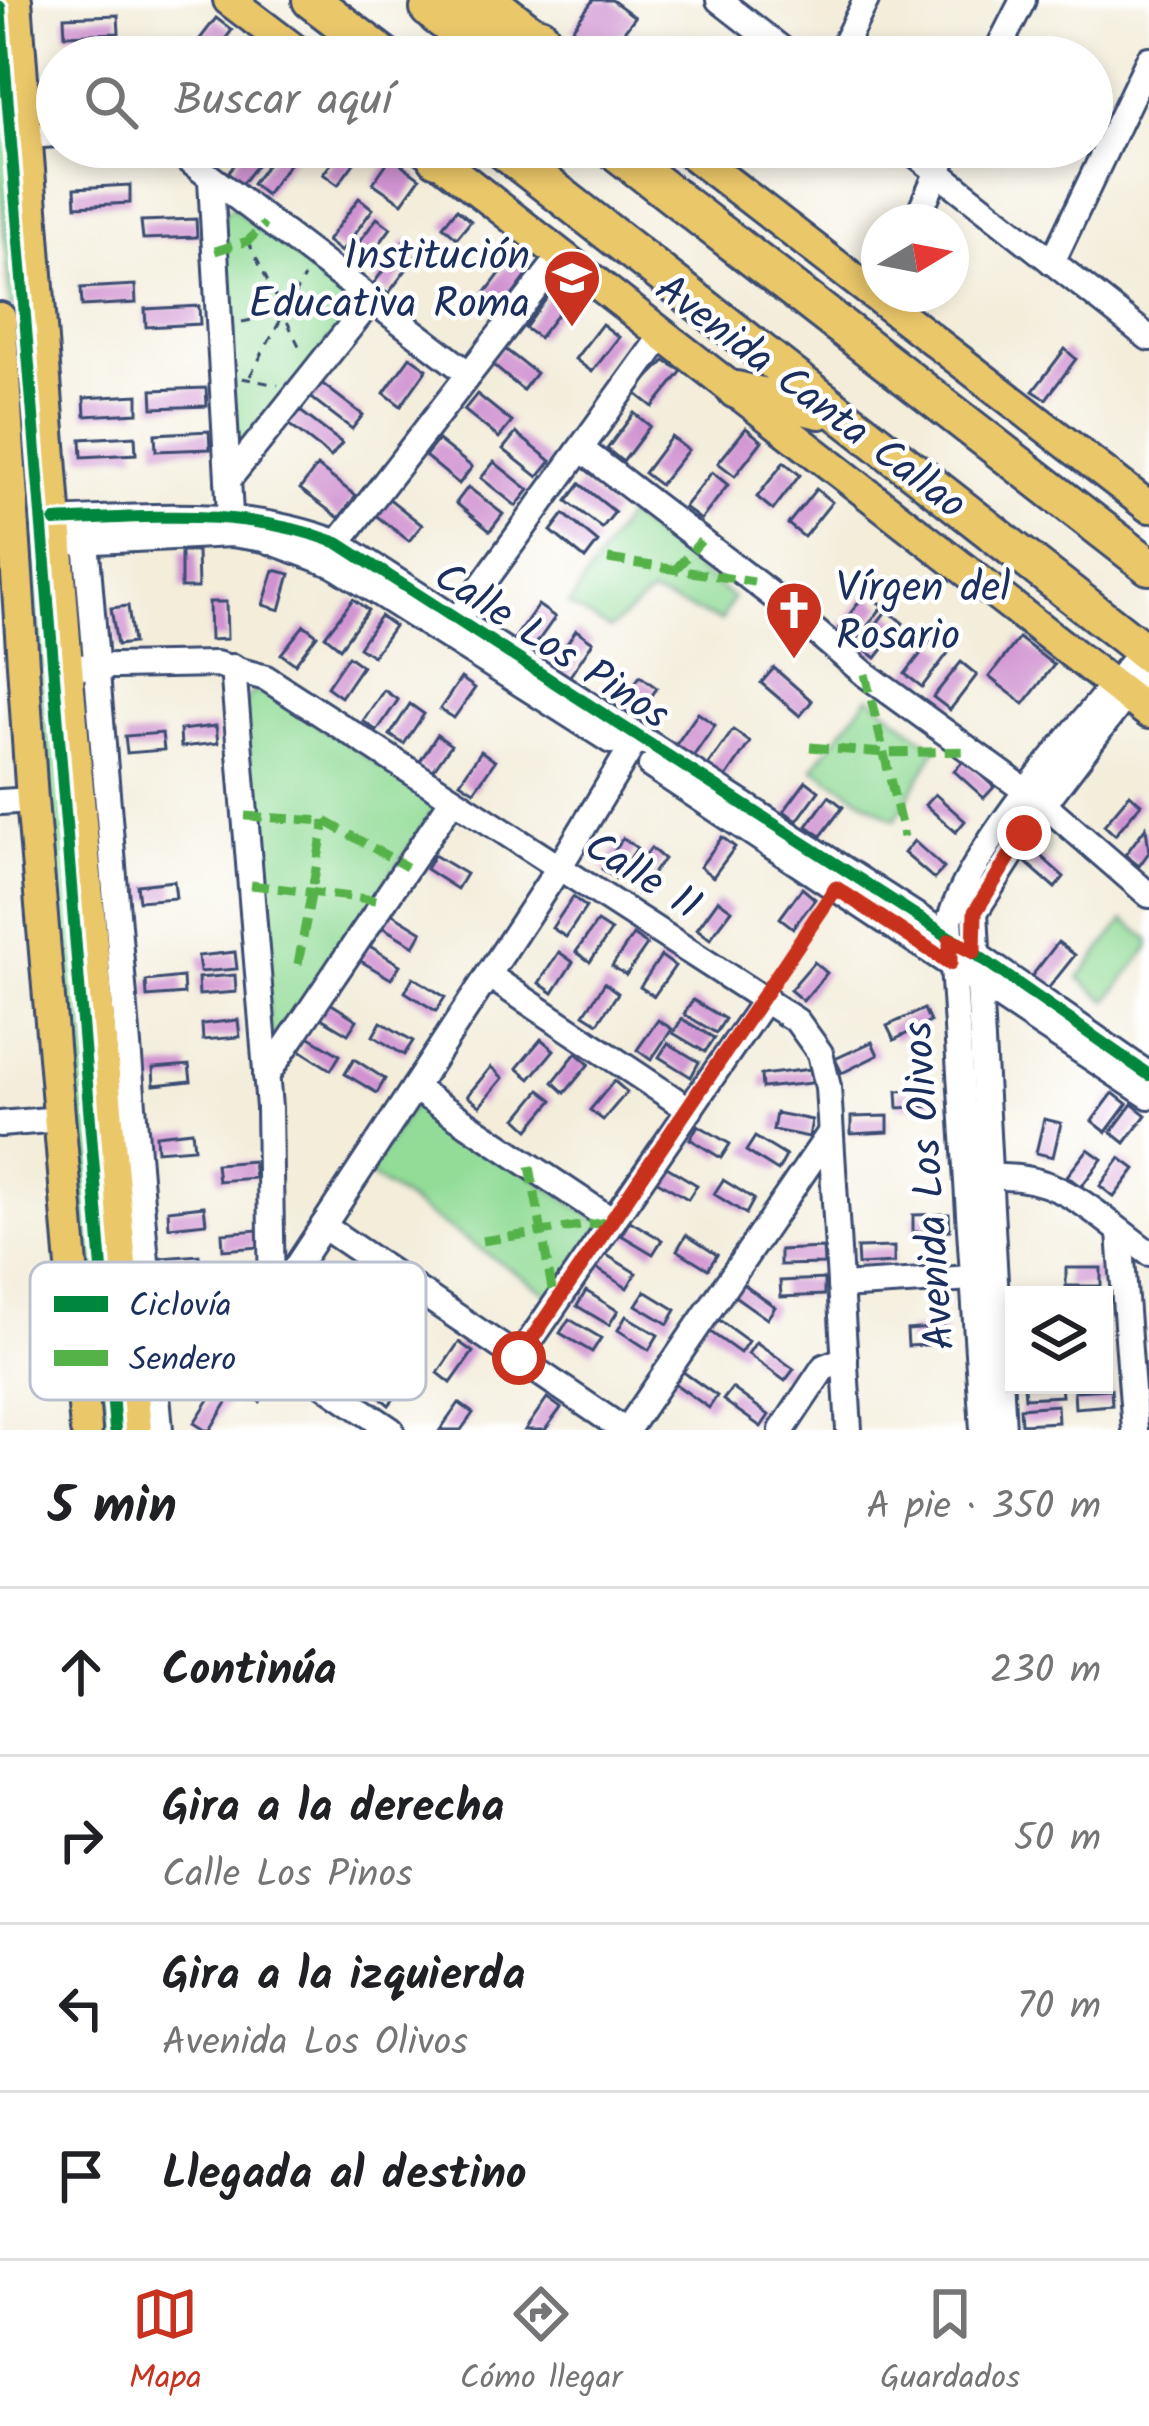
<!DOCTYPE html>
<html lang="es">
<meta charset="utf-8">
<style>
:root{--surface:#fff;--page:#f6f6f6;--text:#202124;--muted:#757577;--line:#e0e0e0;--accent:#c8321e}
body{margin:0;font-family:Kalam,sans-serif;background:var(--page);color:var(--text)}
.controls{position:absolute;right:36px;bottom:36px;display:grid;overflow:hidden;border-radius:0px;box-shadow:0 6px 18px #0003}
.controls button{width:108px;height:108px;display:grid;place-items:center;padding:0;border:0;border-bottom:3px solid var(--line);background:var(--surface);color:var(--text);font:60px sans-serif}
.compass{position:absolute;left:861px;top:204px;width:108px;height:108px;border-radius:50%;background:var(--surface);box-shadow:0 6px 18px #0003;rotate:80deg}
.stop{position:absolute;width:36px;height:36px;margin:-27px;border:9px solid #c8321e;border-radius:50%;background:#fff}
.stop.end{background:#c8321e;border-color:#fff;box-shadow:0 3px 12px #0008}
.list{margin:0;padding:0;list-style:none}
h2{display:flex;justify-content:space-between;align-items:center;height:156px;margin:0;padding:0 48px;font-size:51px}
h2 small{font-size:39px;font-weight:400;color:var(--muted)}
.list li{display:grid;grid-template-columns:78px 1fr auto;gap:36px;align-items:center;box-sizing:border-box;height:168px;padding:0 48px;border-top:3px solid var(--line)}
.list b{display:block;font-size:45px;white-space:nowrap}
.list p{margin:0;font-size:39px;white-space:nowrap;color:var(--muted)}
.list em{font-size:39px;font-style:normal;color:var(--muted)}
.icon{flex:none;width:66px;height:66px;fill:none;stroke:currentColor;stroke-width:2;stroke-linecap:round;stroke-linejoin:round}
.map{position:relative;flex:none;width:1149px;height:1430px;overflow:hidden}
.search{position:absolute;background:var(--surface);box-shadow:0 6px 18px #0003;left:36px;right:36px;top:36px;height:132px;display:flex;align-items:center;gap:30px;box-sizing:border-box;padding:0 42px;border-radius:66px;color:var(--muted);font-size:45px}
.sheet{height:828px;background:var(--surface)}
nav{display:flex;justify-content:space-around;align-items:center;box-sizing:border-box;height:168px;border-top:3px solid var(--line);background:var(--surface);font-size:33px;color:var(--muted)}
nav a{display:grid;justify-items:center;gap:6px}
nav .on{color:var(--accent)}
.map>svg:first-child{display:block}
.green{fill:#92dc97;stroke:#56867a;stroke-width:3}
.building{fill:#d093d1}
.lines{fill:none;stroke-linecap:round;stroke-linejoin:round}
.minor-casing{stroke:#3b4c71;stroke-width:30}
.major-casing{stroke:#3b4c71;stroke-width:36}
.highway-casing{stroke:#3b4c71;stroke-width:42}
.path{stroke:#3b4c71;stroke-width:3;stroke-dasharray:9 9;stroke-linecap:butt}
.minor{stroke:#fff;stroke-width:24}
.major{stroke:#eac769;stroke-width:30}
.highway{stroke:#eac769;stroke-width:36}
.quiet{stroke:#55b248;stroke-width:9;stroke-dasharray:18 9;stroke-linecap:butt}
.cycleway-casing{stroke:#fff;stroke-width:20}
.cycleway{stroke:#00873e;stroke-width:12}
.route{stroke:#c8321e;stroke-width:15}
.labels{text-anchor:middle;stroke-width:9;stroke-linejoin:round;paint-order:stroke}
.poi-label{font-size:42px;fill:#1b2f5e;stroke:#fff;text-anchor:end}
.street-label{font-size:42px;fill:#1b2f5e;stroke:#fff}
.key{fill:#fff;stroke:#bbc1cf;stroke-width:3}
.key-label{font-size:33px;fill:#1b2f5e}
</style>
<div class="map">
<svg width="1149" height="1430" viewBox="0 0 1149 1430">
<rect width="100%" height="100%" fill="#fff"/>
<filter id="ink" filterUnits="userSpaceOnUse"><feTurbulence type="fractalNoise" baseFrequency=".00833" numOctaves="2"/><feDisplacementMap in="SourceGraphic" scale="24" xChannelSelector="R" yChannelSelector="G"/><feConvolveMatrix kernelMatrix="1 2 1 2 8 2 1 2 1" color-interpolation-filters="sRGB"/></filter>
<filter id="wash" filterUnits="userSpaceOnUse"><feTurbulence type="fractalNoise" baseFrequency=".004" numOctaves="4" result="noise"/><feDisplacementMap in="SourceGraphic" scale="48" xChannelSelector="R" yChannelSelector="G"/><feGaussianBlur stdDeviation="2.7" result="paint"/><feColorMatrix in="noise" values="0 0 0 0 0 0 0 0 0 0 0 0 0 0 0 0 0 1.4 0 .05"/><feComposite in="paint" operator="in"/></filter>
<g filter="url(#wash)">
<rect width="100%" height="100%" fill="#f3edda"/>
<g class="green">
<polygon points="0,0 6,0 29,300 10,307 0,173"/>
<polygon points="232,207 362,303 236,456 221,217"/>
<polygon points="33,332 120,1430 102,1430 11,336"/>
<polygon points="627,515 733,598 721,621 651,594 610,629 569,605"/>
<polygon points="265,690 438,804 284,1034 270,1035 243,706 251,693"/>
<polygon points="869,696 936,749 895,820 813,768"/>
<polygon points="1124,920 1149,939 1149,947 1107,1001 1079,978"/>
<polygon points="417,1099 603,1224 552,1297 367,1174"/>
</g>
<g id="blocks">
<g class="building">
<polygon points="593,0 612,0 635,17 606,55 572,29"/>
<polygon points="118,15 119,33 65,35 64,17"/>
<polygon points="216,18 232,30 212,57 186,57"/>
<polygon points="247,147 270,147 241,185 227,174"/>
<polygon points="280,147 298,152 266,195 252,184"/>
<polygon points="344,147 366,147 338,185 323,174"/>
<polygon points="391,157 420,178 402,203 373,183"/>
<polygon points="130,185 130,203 76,206 75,188"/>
<polygon points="359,198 373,209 341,252 327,241"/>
<polygon points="457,209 471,221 457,238 443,226"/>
<polygon points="377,218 391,228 359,272 345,261"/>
<polygon points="196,219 197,237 143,239 141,221"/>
<polygon points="406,239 421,250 388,294 374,283"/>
<polygon points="514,255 532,269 499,314 480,300"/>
<polygon points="557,284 572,295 539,338 525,328"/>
<polygon points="135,285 136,303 82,306 81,288"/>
<polygon points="199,306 200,324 146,327 145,309"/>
<polygon points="602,324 619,337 592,372 575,359"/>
<polygon points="501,346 536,373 523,390 489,362"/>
<polygon points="1065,349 1076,359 1046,399 1033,391"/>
<polygon points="410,357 427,369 401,406 384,393"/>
<polygon points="665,361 682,371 653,407 634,392"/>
<polygon points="320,382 363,415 352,429 309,396"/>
<polygon points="206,388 207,406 153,408 152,390"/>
<polygon points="477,394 512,422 499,438 464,410"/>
<polygon points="138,395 138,413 85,416 84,398"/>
<polygon points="299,410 342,443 331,457 288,424"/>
<polygon points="634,413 650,426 623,462 607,449"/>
<polygon points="746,428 762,441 735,476 718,463"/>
<polygon points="209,431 210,449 156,451 155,434"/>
<polygon points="516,433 551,461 538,477 503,449"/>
<polygon points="135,436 136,454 82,457 81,439"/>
<polygon points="671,437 688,450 660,485 644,473"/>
<polygon points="438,440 472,467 459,484 425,456"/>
<polygon points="494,462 529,490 516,506 481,478"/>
<polygon points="784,462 800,475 773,510 757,497"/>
<polygon points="317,466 356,496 339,518 300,489"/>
<polygon points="712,472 728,485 701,520 684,507"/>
<polygon points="580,484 615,512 602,528 567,501"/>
<polygon points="468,487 503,514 490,531 456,503"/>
<polygon points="816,489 832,502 804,537 788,524"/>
<polygon points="387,497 422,525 409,541 374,514"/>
<polygon points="564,514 598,542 585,559 551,531"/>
<polygon points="181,551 197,551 198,588 181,588"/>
<polygon points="274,570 290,574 280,610 263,605"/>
<polygon points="866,593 883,606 856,641 839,628"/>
<polygon points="353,599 368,610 340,648 325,636"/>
<polygon points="209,602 226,602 227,639 210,640"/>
<polygon points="538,605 555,617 529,654 512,642"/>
<polygon points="128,606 133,643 117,645 111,608"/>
<polygon points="887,610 903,623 876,658 860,645"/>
<polygon points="380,616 394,626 373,656 359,647"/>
<polygon points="304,625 317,635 295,664 281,654"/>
<polygon points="576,630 593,642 568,679 551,667"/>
<polygon points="1019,638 1054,665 1024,704 989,677"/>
<polygon points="932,639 949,652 922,687 905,674"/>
<polygon points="348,656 362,666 341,697 327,687"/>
<polygon points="961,662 977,675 950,710 933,697"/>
<polygon points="774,668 812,701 800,716 761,683"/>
<polygon points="640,676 657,688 632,724 615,712"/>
<polygon points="461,678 475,688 454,718 440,709"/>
<polygon points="384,690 398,700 377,731 363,721"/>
<polygon points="410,704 424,714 404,744 390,735"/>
<polygon points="698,713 715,725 690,761 673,749"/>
<polygon points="216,726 218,743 181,747 180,730"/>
<polygon points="733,730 750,742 725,779 707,767"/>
<polygon points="162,733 164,750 127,753 125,736"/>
<polygon points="437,735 451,745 430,775 417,766"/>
<polygon points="481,751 495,761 474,791 460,782"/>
<polygon points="964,760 994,787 984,798 954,771"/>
<polygon points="806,781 819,791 797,821 784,811"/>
<polygon points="935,794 965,821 956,832 925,805"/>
<polygon points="1130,794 1141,804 1115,835 1104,825"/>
<polygon points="829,796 843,807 821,836 807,826"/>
<polygon points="1146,827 1149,852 1139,866 1125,855"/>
<polygon points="722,837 735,847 713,877 700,867"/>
<polygon points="623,838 637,848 616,879 602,869"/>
<polygon points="914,841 944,868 934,879 904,853"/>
<polygon points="651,848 664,859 642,888 629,878"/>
<polygon points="1034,850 1064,877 1055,888 1024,861"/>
<polygon points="434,855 466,874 457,889 426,869"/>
<polygon points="174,881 176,898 139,901 137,885"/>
<polygon points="802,888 815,899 793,928 780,918"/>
<polygon points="573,897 586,907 566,937 552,928"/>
<polygon points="718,900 732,910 710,939 697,929"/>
<polygon points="391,913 422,932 414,946 382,927"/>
<polygon points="597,922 611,931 590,962 576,952"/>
<polygon points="633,935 647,945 626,975 612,966"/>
<polygon points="1058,942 1075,955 1047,990 1031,977"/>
<polygon points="368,945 400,965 391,979 359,960"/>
<polygon points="235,952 237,969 200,972 198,956"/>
<polygon points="559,952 573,962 553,993 539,983"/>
<polygon points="661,956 675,966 654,996 640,987"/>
<polygon points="814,962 827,973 803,1001 790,990"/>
<polygon points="235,975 236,992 199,995 198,978"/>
<polygon points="183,977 184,994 147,997 146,981"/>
<polygon points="413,977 445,997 436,1011 405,992"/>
<polygon points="605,983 618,993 598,1023 584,1014"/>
<polygon points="325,1000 357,1020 348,1034 316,1015"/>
<polygon points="693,1000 725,1019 716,1033 684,1014"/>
<polygon points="924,1009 930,1022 894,1040 887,1026"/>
<polygon points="682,1019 714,1038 705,1052 673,1033"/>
<polygon points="238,1020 240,1037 203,1040 202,1024"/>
<polygon points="658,1020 672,1029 651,1060 637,1050"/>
<polygon points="381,1022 413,1041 404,1055 373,1036"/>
<polygon points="308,1036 340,1055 331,1070 300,1050"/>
<polygon points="541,1039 554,1050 530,1079 517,1068"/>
<polygon points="872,1042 878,1055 842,1073 835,1059"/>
<polygon points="668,1043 699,1062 691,1077 659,1057"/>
<polygon points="576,1053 589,1064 565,1093 553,1082"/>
<polygon points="354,1059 385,1079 377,1093 345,1074"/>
<polygon points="189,1065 191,1081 154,1085 153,1068"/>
<polygon points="491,1067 503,1078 480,1106 467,1096"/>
<polygon points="811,1069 812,1083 762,1088 761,1075"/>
<polygon points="614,1081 627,1092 603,1120 590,1110"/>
<polygon points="934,1089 935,1106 898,1108 897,1091"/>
<polygon points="540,1090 553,1100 529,1129 517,1118"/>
<polygon points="1113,1093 1127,1104 1106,1132 1092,1121"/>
<polygon points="1132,1104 1146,1115 1125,1143 1111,1132"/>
<polygon points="776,1113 812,1120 809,1137 773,1130"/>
<polygon points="888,1116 888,1132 851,1134 851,1117"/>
<polygon points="1044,1119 1061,1123 1053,1157 1036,1153"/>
<polygon points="698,1125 730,1144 721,1158 690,1139"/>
<polygon points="192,1131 194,1148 157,1151 156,1135"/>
<polygon points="755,1137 786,1156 778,1171 746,1151"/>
<polygon points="1088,1149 1102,1159 1081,1187 1067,1176"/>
<polygon points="1120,1158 1135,1169 1114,1197 1100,1186"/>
<polygon points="253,1161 255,1178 218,1181 216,1164"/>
<polygon points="665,1166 697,1185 688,1199 656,1180"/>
<polygon points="723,1180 754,1199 746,1214 714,1194"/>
<polygon points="204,1206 206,1223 169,1227 168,1210"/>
<polygon points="949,1214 950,1230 913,1232 913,1215"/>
<polygon points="630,1221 662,1240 653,1254 621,1235"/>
<polygon points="258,1230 260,1247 223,1250 222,1233"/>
<polygon points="686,1235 717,1255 708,1269 677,1250"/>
<polygon points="894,1247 894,1263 858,1265 857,1248"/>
<polygon points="823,1248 824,1264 780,1265 780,1250"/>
<polygon points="605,1254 636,1273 627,1288 596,1268"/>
<polygon points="199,1255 200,1271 163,1275 162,1258"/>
<rect x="1066" y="1268" width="35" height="18"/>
<polygon points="824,1279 824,1295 781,1297 780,1281"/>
<polygon points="737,1280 775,1307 767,1319 729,1292"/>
<polygon points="586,1291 618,1311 609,1325 577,1306"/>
<polygon points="645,1291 676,1310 668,1324 636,1305"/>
<polygon points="711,1314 748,1341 740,1353 702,1326"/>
<polygon points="626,1316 658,1335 649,1350 618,1330"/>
<polygon points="569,1319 601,1338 592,1352 560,1333"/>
<polygon points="944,1327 945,1344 908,1346 907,1330"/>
<polygon points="459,1342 473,1352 451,1383 438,1373"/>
<polygon points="756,1342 794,1369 785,1381 748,1354"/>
<polygon points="266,1362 280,1371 260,1402 246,1393"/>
<polygon points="399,1366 412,1376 389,1405 376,1394"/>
<polygon points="679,1369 717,1396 709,1408 671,1381"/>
<polygon points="1024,1385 1061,1385 1062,1396 1025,1398"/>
<polygon points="732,1388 769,1415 761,1427 723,1400"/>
<polygon points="1111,1389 1112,1405 1075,1408 1074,1391"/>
<polygon points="214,1392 228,1401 210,1430 205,1430 194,1423"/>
<polygon points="547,1398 561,1408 545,1430 525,1430"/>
<polygon points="459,1403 473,1413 461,1430 440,1430"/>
<polygon points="1057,1405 1058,1422 1021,1424 1020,1408"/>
</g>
</g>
</g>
<g filter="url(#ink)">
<use href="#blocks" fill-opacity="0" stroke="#3b4c71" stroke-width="3"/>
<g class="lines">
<defs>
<g id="minor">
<polyline points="719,0 792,57"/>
<polyline points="838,57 866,0"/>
<polyline points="994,57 1023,0"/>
<polyline points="27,136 57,134"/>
<polyline points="171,147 469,374"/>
<polyline points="906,147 1149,338"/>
<polyline points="211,180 230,514"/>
<polyline points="915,222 949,147"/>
<polyline points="1052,262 1149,59"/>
<polyline points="581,449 781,602 865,674 1044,804 1149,895"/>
<polyline points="228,480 370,302"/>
<path d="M 55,521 C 154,517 244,507 338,543 L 974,953 L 1149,1075"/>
<polyline points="85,529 160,1430"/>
<polyline points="57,543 231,534 264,539 334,565 611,741"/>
<polyline points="338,543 560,257"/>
<polyline points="456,621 661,337"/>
<polyline points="67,667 216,664 266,678 797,1021 820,1053 828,1087 849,1430"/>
<polyline points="233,667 269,1108 272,1299"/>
<polyline points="651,766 1149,1096"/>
<polyline points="0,802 32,800"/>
<polyline points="488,975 690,1110"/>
<polyline points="266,1076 451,802"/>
<polyline points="414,1088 613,1221"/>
<polyline points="0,1124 60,1119"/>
<path d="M 987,1178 C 1058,1170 1096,1215 1149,1253"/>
<polyline points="323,1226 624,1430"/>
<polyline points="1120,1233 1135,1430"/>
<polyline points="840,1286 973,1278"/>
<polyline points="135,1317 223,1316 391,1430"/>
<polyline points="252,1334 560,866 637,738"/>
<polyline points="519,1357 766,998"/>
<polyline points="627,1430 830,1133"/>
<polyline points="782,1430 824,1367 845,1359"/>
<path d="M 983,1430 L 950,919 C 977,835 1092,713 1149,642"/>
<polyline points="1003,1430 975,912 1044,804 1137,681"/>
</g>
<g id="major">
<polyline points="16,0 67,667 136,1430"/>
<polyline points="229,0 304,57"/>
<polyline points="493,0 566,57"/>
<polyline points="422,147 1149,713"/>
<polyline points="683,147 1149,507"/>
<polyline points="0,318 32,800 86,1430"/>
</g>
<g id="highway">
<polyline points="311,0 386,57"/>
<polyline points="429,9 464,13 540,36"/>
<polyline points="437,16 492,57"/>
<polyline points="433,147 437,158"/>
<polyline points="499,147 1149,655"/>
<polyline points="610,147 1149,566"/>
<polyline points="736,390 820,410"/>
</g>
</defs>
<use href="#minor" class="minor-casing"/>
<use href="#major" class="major-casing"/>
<use href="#highway" class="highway-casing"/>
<g class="path">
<polyline points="248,241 302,352"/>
<polyline points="242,322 339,303"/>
<polyline points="250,376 304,277"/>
<polyline points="242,378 278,385"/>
<polyline points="776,981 823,908"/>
</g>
<use href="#minor" class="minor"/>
<use href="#major" class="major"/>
<use href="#highway" class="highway"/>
<g class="quiet">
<polyline points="215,251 248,241 265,224"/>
<polyline points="608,559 754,582"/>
<polyline points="674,571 701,541"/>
<polyline points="865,674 904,837"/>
<polyline points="810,747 884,753 968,751"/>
<polyline points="245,816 325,821 407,867"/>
<polyline points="251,885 384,901"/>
<polyline points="298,964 325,821"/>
<polyline points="530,1166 555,1306"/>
<polyline points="482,1241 613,1221"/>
</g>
<defs>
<g id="cycleway">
<polyline points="0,7 115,1430"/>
<path d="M 55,521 C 154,517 244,507 338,543 L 974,953 L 1149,1075"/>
</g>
</defs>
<use href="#cycleway" class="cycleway-casing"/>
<use href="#cycleway" class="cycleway"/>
</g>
</g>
<g class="lines" filter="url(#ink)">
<polyline class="route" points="519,1358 836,888 950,963 950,940 974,952 975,912 1024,833"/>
</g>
<defs>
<symbol id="school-pin" viewBox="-11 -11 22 30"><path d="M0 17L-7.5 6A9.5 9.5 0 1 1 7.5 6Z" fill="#c8321e" stroke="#fff"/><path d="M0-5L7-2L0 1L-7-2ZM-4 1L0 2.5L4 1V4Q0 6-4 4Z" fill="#fff"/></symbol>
<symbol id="church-pin" viewBox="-11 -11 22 30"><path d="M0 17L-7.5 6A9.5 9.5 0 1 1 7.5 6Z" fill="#c8321e" stroke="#fff"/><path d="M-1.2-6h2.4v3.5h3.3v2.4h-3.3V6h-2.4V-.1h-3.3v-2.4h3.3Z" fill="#fff"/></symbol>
</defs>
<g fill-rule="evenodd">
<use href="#school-pin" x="539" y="245" width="66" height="90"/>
<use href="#church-pin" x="761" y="577" width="66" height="90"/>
</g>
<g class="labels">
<g class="poi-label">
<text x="530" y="269">Institución<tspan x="530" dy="48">Educativa Roma</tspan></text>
<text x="836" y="601" text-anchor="start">Vírgen del<tspan x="836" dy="48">Rosario</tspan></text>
</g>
<g class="street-label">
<text transform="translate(812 395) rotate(37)" y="15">Avenida Canta Callao</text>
<text transform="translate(553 644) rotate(33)" y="15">Calle Los Pinos</text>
<text transform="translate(644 874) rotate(32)" y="15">Calle 11</text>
<text transform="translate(927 1186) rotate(-94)" y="15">Avenida Los Olivos</text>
</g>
</g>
<rect x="30" y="1262" width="396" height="138" rx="18" class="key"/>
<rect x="54" y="1296" width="54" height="16" fill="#00873e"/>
<rect x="54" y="1350" width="54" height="16" fill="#55b248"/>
<g class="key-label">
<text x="129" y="1316">Ciclovía</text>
<text x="129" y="1370">Sendero</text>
</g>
</svg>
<div class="controls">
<button><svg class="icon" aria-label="layers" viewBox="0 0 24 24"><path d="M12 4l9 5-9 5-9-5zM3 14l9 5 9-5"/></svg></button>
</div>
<svg class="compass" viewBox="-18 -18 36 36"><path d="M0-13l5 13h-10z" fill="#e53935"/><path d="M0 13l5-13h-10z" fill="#757577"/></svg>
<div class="stop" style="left:519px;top:1358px"></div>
<div class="stop end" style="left:1024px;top:833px"></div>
<div class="search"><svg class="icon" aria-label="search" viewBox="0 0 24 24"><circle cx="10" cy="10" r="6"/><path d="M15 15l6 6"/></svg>Buscar aquí</div>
</div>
<section class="sheet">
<h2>5 min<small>A pie · 350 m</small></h2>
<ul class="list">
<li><svg class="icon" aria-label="ahead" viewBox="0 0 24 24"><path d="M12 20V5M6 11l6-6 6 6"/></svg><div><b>Continúa</b></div><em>230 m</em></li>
<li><svg class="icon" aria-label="right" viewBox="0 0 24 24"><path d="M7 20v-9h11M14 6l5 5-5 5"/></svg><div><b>Gira a la derecha</b><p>Calle Los Pinos</p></div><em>50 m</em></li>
<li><svg class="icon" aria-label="left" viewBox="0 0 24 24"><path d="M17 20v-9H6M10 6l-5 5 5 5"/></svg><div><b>Gira a la izquierda</b><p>Avenida Los Olivos</p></div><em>70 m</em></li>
<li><svg class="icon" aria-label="arrive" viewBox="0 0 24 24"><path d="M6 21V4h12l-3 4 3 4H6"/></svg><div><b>Llegada al destino</b></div></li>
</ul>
</section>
<nav>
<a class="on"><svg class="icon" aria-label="map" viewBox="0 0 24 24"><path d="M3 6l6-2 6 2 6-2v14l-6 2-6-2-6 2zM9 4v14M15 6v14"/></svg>Mapa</a>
<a><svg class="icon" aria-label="directions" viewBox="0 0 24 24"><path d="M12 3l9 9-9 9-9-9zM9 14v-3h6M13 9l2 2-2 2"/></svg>Cómo llegar</a>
<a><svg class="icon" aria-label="saved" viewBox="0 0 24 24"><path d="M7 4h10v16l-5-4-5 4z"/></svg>Guardados</a>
</nav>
